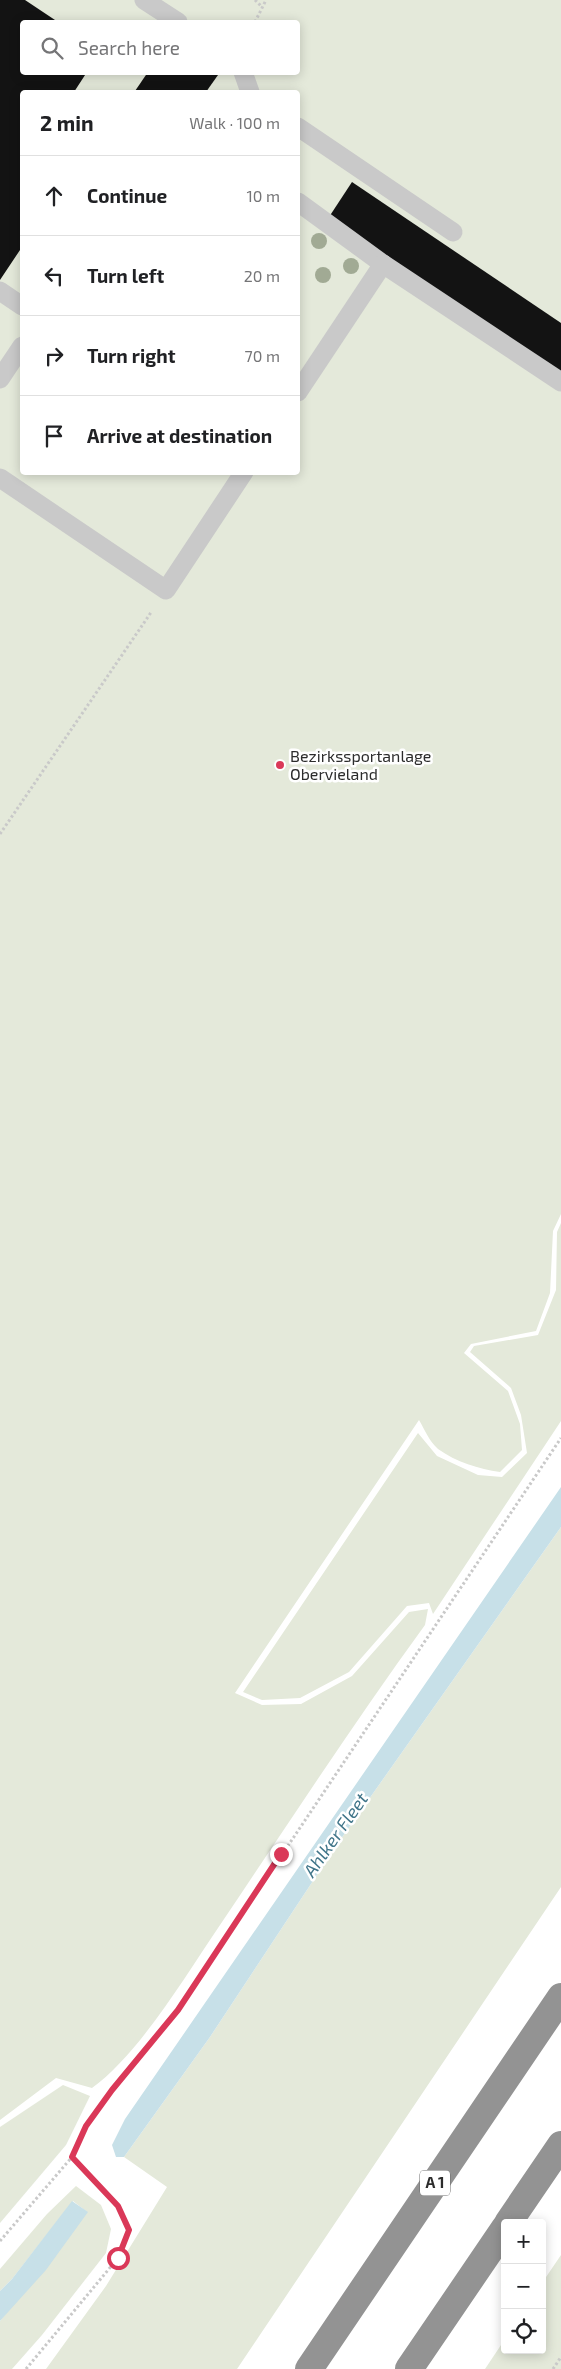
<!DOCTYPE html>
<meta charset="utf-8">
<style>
:root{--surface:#fff;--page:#f6f6f6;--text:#202124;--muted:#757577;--line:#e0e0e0}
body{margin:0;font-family:"Exo 2",sans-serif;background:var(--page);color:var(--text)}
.controls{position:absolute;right:15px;bottom:15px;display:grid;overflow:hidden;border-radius:5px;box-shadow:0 2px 12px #0003}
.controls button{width:45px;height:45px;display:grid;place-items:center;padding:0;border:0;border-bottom:1px solid var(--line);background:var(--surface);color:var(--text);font:25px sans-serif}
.stop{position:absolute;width:15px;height:15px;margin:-11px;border:4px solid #da3858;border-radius:50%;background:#fff}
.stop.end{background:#da3858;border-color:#fff;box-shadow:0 1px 5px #0008}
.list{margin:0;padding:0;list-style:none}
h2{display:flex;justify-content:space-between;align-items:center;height:65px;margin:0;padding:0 20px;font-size:21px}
h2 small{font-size:16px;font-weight:400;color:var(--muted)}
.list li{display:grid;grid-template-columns:32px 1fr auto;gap:15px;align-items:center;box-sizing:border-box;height:80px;padding:0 20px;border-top:1px solid var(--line)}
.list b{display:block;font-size:19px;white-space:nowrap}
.list em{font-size:16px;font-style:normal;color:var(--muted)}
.icon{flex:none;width:28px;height:28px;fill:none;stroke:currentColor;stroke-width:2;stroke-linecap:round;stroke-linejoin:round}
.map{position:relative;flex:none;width:561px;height:2369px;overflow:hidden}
.search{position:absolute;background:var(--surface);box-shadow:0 2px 12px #0003;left:20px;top:20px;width:280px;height:55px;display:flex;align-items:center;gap:12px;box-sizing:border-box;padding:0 18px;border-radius:5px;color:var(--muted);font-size:19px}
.panel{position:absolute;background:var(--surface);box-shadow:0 2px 12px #0003;left:20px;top:90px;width:280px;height:385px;border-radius:5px}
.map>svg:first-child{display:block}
.green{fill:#e4e9da;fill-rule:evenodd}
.water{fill:#c7e0e8}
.building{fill:#131313}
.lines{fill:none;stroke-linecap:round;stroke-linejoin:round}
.path{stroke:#c9c9c9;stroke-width:3;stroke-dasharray:2.5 2.5;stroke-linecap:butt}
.service{stroke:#c9c9c9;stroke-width:19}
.motorway{stroke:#939393;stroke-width:28}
.tree{fill:#a1aa94}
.route{stroke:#da3858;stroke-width:6}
.poi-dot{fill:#da3858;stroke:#fff;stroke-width:2}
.labels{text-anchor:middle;stroke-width:5;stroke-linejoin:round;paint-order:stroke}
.shield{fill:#fff;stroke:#6b6b6b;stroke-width:1}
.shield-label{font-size:15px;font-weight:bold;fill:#2c2c2c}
.poi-label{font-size:16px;fill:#2c2c2c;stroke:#fff;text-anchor:start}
.water-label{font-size:18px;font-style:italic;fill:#407589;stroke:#fff}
</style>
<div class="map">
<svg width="561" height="2369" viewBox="0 0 561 2369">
<rect width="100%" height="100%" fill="#fff"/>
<g class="green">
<path d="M 0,0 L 561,0 L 561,1214 L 553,1231 L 550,1293 L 536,1331 L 471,1344 L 464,1353 L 508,1391 L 520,1424 L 522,1450 L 500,1472 C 479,1469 456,1462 438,1449 C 429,1441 425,1430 419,1420 L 235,1693 L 262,1705 L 301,1704 L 352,1676 L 409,1612 L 428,1609 L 425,1625 C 353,1724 286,1827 218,1928 C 185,1977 138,2055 92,2088 L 56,2078 L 0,2120 ZM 22,22 L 298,22 L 298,72 L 22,72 ZM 22,92 L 298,92 L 298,472 L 22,472 Z"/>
<polygon points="561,1223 561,1421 433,1614 429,1603 407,1606 349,1672 300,1698 262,1700 243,1692 418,1433 437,1456 478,1475 502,1477 527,1453 521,1415 511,1388 470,1352 474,1346 538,1335 556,1290 557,1232"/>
<polygon points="561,1527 561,1887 237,2369 46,2369 106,2286 167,2187 124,2157 210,2037 338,1843"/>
<polygon points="63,2085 90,2096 66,2145 0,2223 0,2127"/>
<polygon points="76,2186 101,2205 111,2229 106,2253 42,2335 12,2369 0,2369 0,2321 87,2212 73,2201 12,2279 0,2291 0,2269 47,2214"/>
<polygon points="561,2255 561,2369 485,2369 505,2339 505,2350 542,2350 542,2283"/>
</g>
<g class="water">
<polygon points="561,1487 561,1527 338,1843 210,2037 124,2157 116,2157 112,2145 125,2119"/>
<polygon points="72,2201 88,2212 46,2270 0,2321 0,2291 12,2279"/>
</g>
<g class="building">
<polygon points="0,0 25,0 58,22 22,22 22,72 87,72 74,92 22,92 22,247 0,280"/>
<polygon points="148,72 214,72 218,75 206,92 137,92 135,91"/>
<polygon points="352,182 561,323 561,374 329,217"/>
</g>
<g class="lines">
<g class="path">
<polyline points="255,0 262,7"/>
<polyline points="255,22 266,0"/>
<polyline points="0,834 152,611"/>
<polyline points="0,2241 72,2157 86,2126 112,2090 178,2010 561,1438"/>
<polyline points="26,2369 118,2258 129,2230 118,2206 72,2157"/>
<polyline points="553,2369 561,2357"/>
</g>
<g class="service">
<polyline points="144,0 178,22"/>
<polyline points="243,72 250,92"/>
<polyline points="298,127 453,232"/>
<polyline points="298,202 383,264 561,382"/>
<polyline points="0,291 22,306"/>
<polyline points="0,379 22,346"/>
<polyline points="298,392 383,264"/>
<polyline points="0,478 166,590 244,472"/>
</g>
<g class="motorway">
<polyline points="508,2223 561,2145"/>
<polyline points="309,2369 561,1997"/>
<polyline points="409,2369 505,2228"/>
</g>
</g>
<g class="tree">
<circle cx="319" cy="241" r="8"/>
<circle cx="351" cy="266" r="8"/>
<circle cx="323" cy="275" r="8"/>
</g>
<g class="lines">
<polyline class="route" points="118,2258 129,2230 118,2206 72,2157 86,2126 112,2090 178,2010 281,1854"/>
</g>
<circle class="poi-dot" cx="280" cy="765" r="5"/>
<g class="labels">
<rect class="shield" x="420" y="2170.5" width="30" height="25" rx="4"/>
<g class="shield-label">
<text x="435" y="2188">A 1</text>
</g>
<g class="poi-label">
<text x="290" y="762">Bezirkssportanlage<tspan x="290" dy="18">Obervieland</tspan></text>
</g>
<g class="water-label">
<text transform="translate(336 1835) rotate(-55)" y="6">Ahlker Fleet</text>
</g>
</g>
</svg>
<div class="controls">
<button>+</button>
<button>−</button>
<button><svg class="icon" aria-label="locate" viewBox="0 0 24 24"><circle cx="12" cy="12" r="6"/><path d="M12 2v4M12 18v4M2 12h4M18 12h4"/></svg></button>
</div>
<div class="stop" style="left:118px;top:2258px"></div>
<div class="stop end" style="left:281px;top:1854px"></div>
<div class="search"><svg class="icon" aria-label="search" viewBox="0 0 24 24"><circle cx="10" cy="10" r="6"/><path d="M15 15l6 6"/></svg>Search here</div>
<section class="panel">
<h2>2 min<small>Walk · 100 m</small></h2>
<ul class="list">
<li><svg class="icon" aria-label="ahead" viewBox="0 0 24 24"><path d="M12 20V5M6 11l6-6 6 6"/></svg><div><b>Continue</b></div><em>10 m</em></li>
<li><svg class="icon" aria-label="left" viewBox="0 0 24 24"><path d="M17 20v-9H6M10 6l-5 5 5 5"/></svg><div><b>Turn left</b></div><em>20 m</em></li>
<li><svg class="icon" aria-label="right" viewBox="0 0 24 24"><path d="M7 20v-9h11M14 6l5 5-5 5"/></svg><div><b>Turn right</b></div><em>70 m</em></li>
<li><svg class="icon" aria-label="arrive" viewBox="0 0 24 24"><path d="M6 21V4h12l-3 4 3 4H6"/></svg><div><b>Arrive at destination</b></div></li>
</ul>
</section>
</div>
